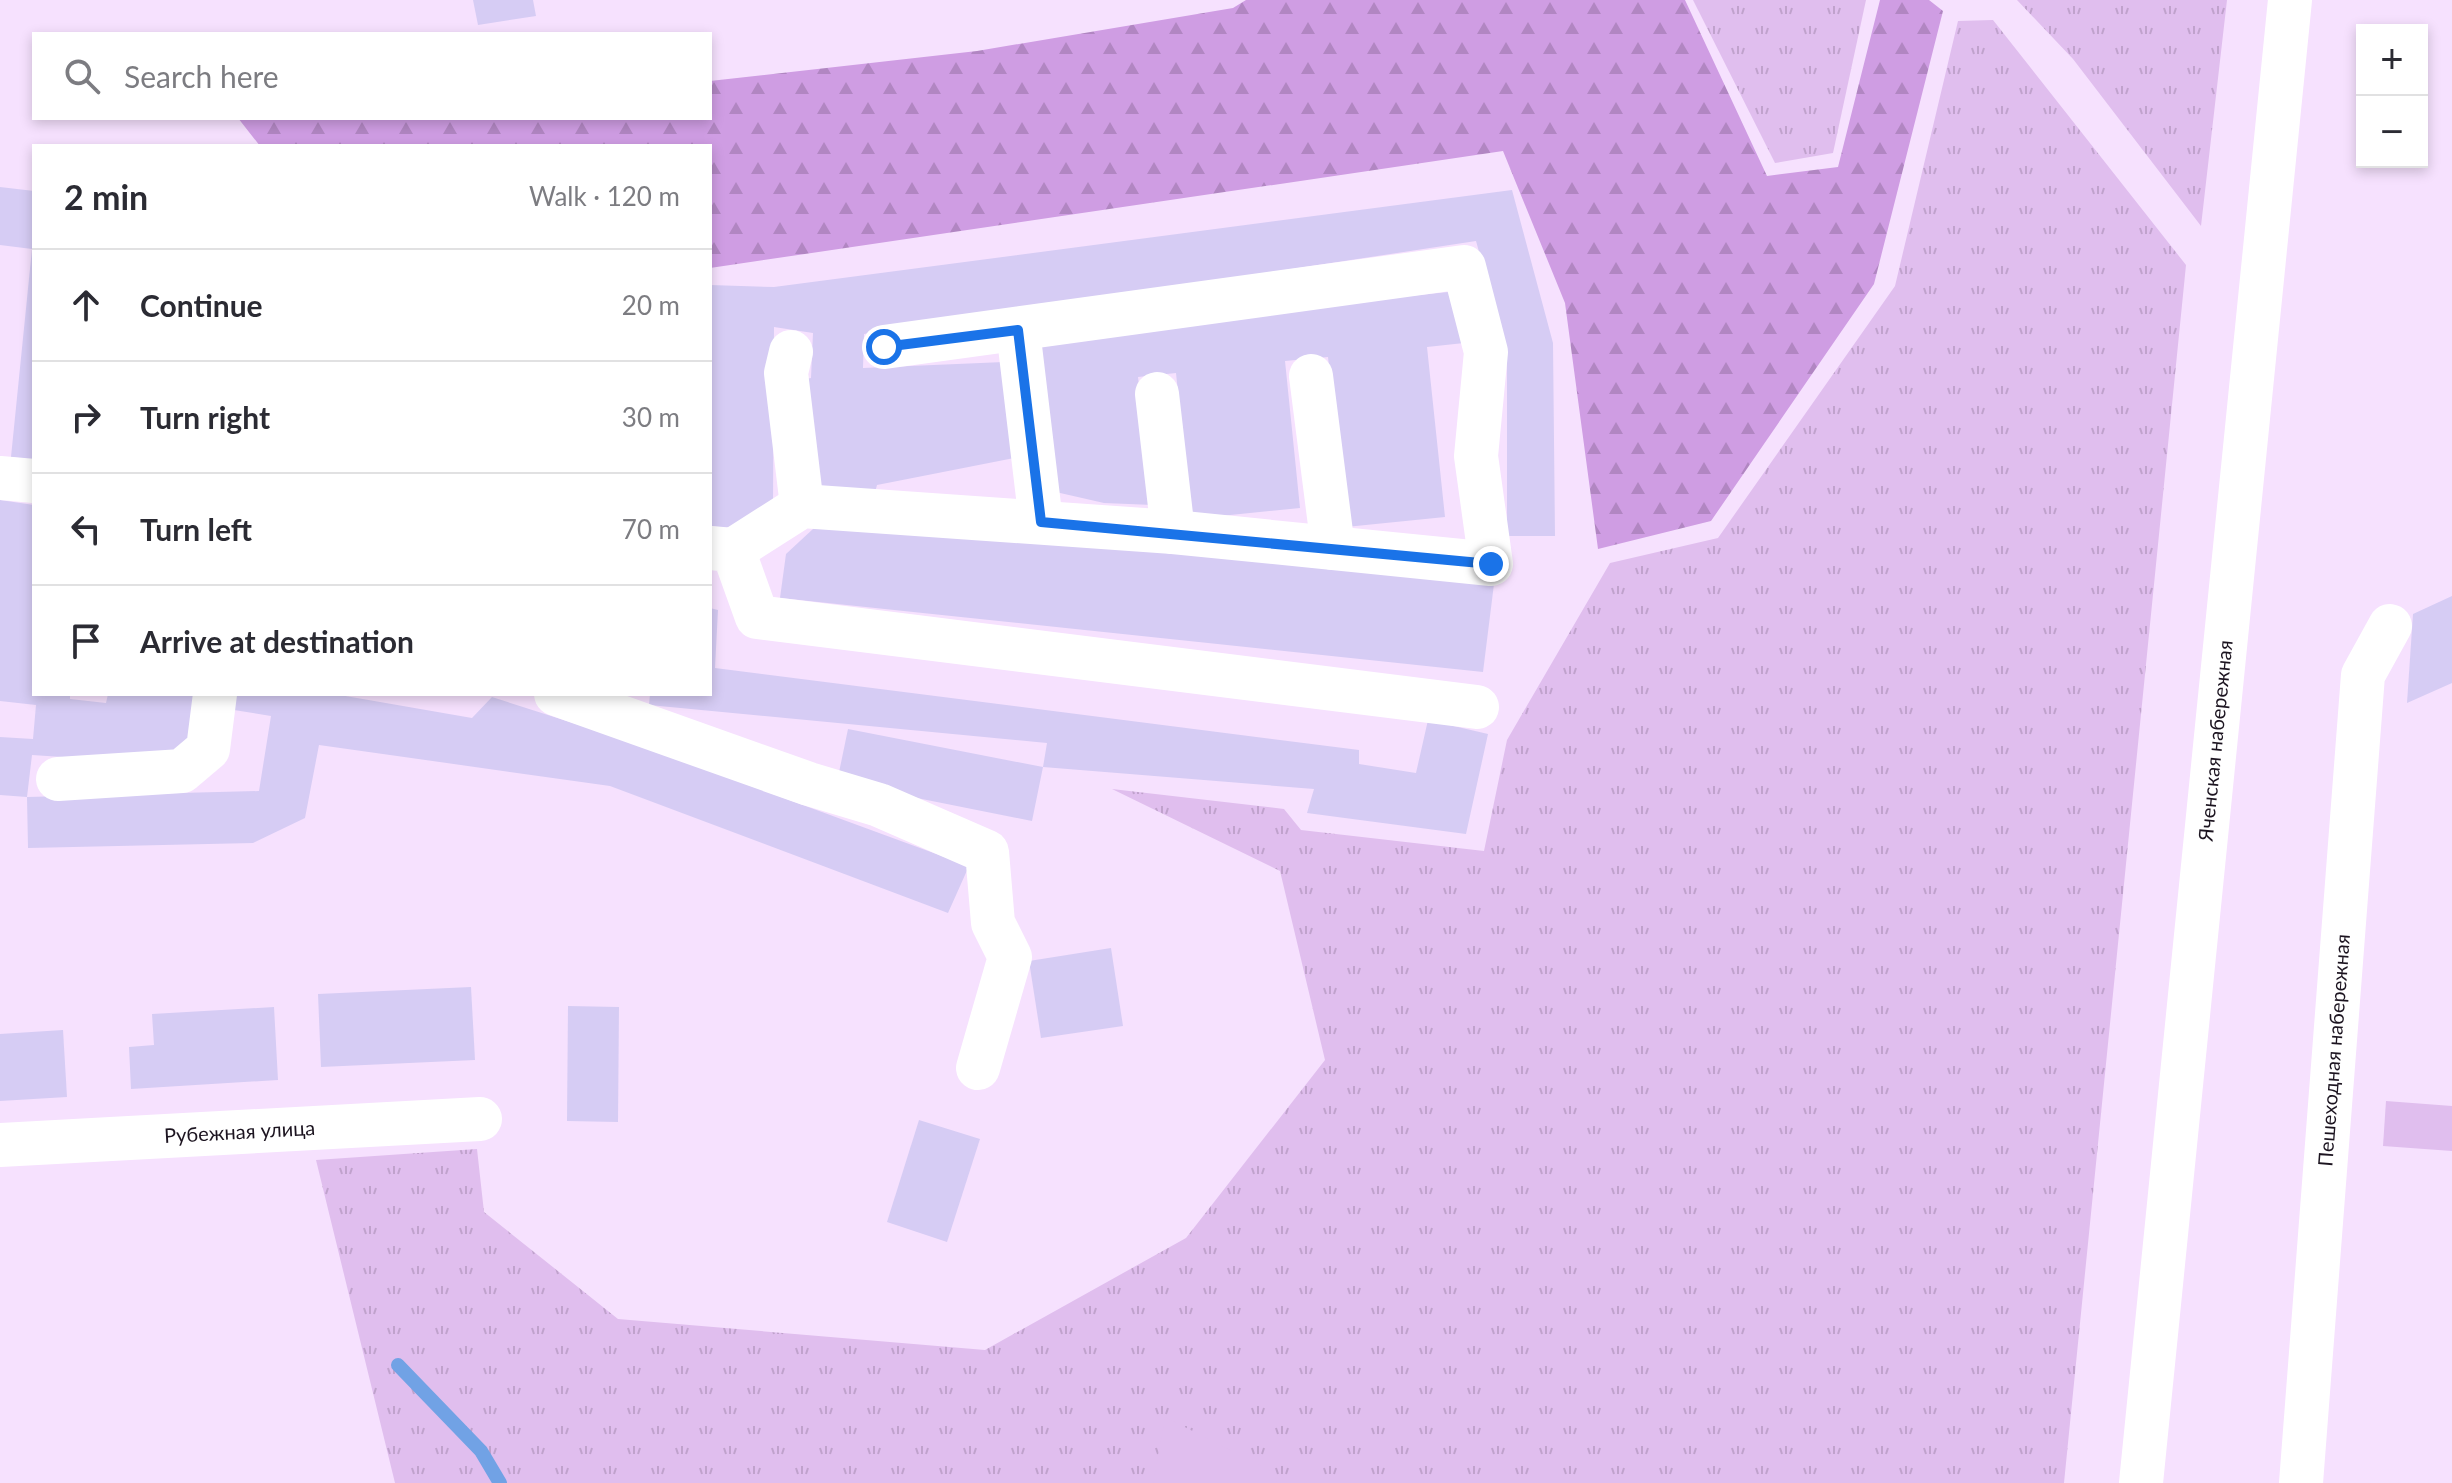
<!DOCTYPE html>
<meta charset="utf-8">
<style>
:root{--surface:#fff;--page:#f2f2f3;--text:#2b2b33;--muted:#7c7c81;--line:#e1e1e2}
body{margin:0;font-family:Lato,sans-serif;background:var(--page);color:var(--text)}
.controls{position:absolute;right:24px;top:24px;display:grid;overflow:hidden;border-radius:0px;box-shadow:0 4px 12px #0003}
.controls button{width:72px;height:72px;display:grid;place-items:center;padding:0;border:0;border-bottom:2px solid var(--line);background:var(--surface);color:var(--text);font:40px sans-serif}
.stop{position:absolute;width:24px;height:24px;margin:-18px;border:6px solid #1a73e8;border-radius:50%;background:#fff}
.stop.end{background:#1a73e8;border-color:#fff;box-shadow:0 2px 8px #0008}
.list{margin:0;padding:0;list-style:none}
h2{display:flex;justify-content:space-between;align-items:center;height:104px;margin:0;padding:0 32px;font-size:34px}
h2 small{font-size:26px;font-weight:400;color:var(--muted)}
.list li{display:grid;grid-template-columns:52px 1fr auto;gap:24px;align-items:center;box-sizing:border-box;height:112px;padding:0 32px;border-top:2px solid var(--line)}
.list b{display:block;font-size:30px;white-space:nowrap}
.list em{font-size:26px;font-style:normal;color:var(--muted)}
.icon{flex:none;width:44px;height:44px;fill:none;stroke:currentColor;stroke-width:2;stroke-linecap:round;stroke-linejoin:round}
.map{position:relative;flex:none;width:2452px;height:1483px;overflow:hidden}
.search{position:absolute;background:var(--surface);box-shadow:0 4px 12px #0003;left:32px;top:32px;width:680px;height:88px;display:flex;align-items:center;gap:20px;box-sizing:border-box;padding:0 28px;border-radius:0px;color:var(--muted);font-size:30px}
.panel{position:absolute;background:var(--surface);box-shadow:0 4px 12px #0003;left:32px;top:144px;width:680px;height:552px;border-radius:0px}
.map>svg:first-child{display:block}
.grass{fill:url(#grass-tufts)}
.forest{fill:url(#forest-firs)}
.garden{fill:#e0beee}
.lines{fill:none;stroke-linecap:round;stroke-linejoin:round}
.stream{stroke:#71a2e5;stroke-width:14}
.building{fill:#d6ccf4}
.minor{stroke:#fff;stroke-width:44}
.route{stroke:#1a73e8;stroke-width:10}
.labels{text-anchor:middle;stroke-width:7;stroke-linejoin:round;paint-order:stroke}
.street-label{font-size:20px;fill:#1c1420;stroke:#fff}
</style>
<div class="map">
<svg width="2452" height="1483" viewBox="0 0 2452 1483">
<defs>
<pattern id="grass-tufts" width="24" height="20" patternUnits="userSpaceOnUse" patternTransform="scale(2)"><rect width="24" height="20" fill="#e0beee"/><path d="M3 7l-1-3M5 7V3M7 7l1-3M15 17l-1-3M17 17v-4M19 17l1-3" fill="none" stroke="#c0a2cc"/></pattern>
<pattern id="forest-firs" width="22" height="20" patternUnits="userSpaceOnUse" patternTransform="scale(2)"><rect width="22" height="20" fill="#cf9de3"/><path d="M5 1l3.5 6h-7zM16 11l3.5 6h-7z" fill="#b186c2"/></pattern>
</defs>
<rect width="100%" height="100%" fill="#f6e1fe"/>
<g class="grass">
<polygon points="1693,0 1866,0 1833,153 1775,163"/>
<polygon points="2017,0 2227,0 2201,226 2073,59"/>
<polygon points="1993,20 2186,265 2064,1483 395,1483 316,1160 477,1149 484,1212 618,1319 985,1350 1186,1238 1325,1060 1280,871 1112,789 1284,809 1301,830 1484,851 1507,740 1610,563 1718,538 1895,286 1958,21"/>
</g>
<polygon class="forest" points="1246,0 1685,0 1767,176 1838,167 1880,0 1929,0 1943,11 1874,284 1711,521 1598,549 1565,303 1503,151 710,268 710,146 260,146 238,118 373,120 710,118 710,81 977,51 1233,8"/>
<g class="garden">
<polygon points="2386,1101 2452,1106 2452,1151 2383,1146"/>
<polygon points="1165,1417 1273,1472 1277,1483 1153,1483"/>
</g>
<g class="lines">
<polyline class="stream" points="398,1365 481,1451 500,1483"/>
</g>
<g class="building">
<polygon points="473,0 533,0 536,16 478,25"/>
<polygon points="0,187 34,191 34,460 11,457 32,249 0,245"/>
<polygon points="1512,190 1553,343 1555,536 1507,536 1507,352 1476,241 864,334 863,368 1004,362 1025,456 877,485 873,500 815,495 801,380 811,378 813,333 774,327 773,503 739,529 710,526 710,285 774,287"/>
<polygon points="1458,291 1464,343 1427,347 1445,517 1346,527 1328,357 1285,361 1300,508 1191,519 1176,373 1138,377 1153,505 1104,503 1047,490 1031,335"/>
<polygon points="0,500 34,505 34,694 70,694 70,699 106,703 108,694 197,694 189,748 138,762 32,755 27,797 0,795 0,737 33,739 36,705 0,701"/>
<polygon points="827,516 1494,584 1483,672 780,598 786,554"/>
<polygon points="2452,596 2452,683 2407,703 2413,614"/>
<polygon points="710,608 718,610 715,668 1359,750 1359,764 1416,773 1428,720 1488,734 1466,834 1307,813 1314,789 1043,767 1032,821 837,782 848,729 1043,767 1047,743 649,705 650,694 710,694"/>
<polygon points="235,694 334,694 472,718 492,697 620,738 969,866 948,913 610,786 319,745 305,818 253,843 28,848 27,797 259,791 271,716 234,710"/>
<polygon points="1111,948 1123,1026 1041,1038 1029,961"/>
<polygon points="471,987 475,1060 321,1067 318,994"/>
<polygon points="568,1006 619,1007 618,1122 567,1121"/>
<polygon points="274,1007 278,1080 131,1089 129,1047 154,1045 152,1014"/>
<polygon points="63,1030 67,1097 0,1101 0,1034"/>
<polygon points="919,1120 980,1139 947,1242 887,1222"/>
</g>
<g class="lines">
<g class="minor">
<polyline points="1018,330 1041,522"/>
<polyline points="791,352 786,373 802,506"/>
<polyline points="1311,376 1333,548"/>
<polyline points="1157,394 1173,532"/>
<polyline points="0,478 34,481"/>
<polyline points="710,548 733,550 757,617 1477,707"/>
<polyline points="733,550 802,506 1173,532 1491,564 1476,456 1486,352 1464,267 884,347"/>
<polyline points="556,694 809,784 879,805 987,852 993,923 1010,957 978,1068"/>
<polyline points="58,779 182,771 208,749 215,694"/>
<path id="s1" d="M 0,1145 L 480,1119"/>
<path id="s2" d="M 2141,1483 L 2290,0"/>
<path id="s3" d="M 2301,1483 L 2363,675 L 2390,626"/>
</g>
</g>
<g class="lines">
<polyline class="route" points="884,347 1018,330 1041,522 1491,564"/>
</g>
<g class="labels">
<g class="street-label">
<text dy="7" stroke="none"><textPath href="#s2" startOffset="746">Яченская набережная</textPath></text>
<text dy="7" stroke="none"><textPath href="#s3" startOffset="434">Пешеходная набережная</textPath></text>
<text dy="7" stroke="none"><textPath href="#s1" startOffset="240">Рубежная улица</textPath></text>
</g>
</g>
</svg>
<div class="controls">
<button>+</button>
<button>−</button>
</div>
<div class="stop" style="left:884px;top:347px"></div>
<div class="stop end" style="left:1491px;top:564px"></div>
<div class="search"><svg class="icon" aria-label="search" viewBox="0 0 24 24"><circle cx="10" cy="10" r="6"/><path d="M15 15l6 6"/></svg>Search here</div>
<section class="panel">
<h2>2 min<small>Walk · 120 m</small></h2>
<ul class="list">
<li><svg class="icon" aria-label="ahead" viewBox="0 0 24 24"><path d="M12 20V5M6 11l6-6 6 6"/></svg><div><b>Continue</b></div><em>20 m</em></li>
<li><svg class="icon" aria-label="right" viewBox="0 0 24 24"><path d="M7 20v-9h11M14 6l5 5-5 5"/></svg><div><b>Turn right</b></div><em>30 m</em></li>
<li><svg class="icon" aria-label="left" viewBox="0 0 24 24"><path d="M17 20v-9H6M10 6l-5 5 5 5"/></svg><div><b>Turn left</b></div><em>70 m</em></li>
<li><svg class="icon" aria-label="arrive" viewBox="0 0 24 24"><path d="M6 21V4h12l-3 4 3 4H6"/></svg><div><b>Arrive at destination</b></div></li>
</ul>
</section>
</div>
